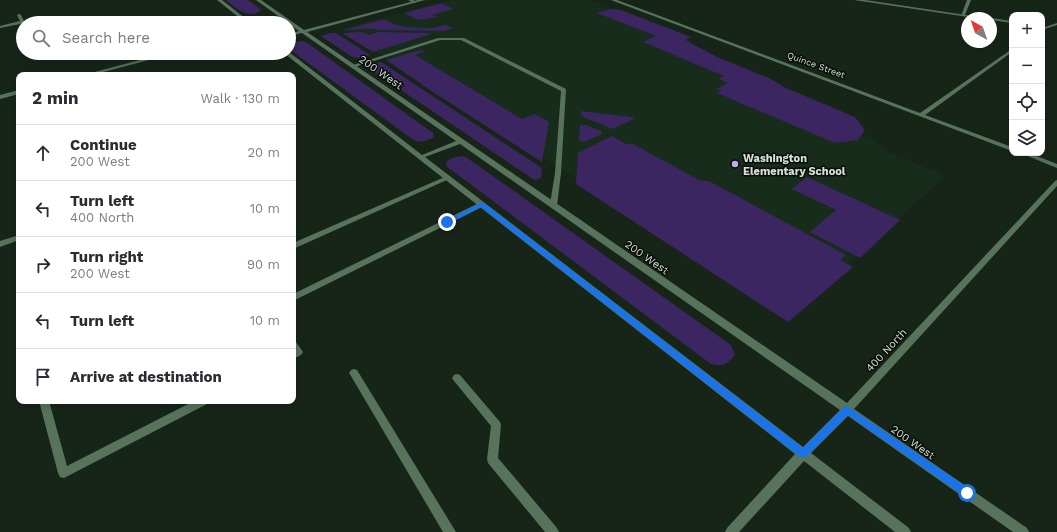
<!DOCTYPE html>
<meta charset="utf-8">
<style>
:root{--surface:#fff;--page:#f7f7f7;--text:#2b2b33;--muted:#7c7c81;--line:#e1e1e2}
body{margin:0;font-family:"Work Sans",sans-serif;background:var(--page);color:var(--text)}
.controls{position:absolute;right:12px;top:12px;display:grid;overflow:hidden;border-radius:8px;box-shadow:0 2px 10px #0003}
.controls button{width:36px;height:36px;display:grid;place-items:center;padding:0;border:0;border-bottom:1px solid var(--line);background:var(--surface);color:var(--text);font:20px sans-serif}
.compass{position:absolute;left:961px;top:12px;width:36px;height:36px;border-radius:50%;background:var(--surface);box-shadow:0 2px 10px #0003;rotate:320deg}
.stop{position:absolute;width:12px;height:12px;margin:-9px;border:3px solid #1a73e8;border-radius:50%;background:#fff}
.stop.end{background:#1a73e8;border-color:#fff;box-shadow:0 1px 4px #0008}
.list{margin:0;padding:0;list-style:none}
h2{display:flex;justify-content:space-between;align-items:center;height:52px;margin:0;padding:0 16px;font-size:17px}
h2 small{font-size:13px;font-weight:400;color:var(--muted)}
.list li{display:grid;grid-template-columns:26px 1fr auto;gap:12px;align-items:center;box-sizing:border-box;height:56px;padding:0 16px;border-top:1px solid var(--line)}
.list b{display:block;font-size:15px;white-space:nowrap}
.list p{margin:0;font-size:13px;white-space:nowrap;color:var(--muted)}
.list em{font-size:13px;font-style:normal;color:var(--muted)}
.icon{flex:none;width:22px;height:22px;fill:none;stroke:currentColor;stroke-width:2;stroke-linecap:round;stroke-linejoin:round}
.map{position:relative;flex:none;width:1057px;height:532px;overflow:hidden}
.search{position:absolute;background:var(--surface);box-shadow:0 2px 10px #0003;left:16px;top:16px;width:280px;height:44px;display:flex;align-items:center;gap:10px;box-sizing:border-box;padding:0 14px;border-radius:22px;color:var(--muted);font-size:15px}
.panel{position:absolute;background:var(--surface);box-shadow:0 2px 10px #0003;left:16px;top:72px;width:280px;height:332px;border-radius:8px}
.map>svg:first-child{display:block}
.built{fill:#182c1b}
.green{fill:#3b2661}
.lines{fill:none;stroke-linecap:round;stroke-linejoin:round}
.lane{fill:#57735b;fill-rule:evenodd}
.street{fill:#57735b;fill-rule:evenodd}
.route{fill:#1a73e8}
.poi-dot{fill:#bea9f4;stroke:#070c07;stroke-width:1.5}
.labels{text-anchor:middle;stroke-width:3;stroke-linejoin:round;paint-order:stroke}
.far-street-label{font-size:9px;fill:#d8e1d9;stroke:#070c07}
.street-label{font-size:11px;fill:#d8e1d9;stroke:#070c07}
.poi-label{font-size:11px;font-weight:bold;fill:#d8e1d9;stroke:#070c07;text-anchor:start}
</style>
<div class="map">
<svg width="1057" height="532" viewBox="0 0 1057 532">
<rect width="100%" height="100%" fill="#172519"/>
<polygon class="built" points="451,0 590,0 689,40 728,81 876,141 888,152 946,176 790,314 341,29"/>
<g class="green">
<path d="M 226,0 L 248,0 L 261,10 C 249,21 236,8 226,0 Z"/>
<polygon points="442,3 453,9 432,15 438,17 418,20 404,13"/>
<polygon points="611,9 621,10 691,37 685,40 715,56 771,79 786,88 855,117 865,130 858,140 835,143 717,93 721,91 716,89 728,83 719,79 724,76 643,42 656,36 597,13"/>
<path d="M 384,19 L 396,25 L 406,27 L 431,28 L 446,25 L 452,28 L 451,29 L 443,31 L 380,30 C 374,27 353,30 344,30 Z"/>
<polygon points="361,32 369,35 378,32 429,33 431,34 373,52 342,33"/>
<polygon points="331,33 336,33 370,55 362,58 352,57 321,36"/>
<path d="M 301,41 L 306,42 L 433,133 L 434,137 C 426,141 421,144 412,139 L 289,49 L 290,44 Z"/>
<polygon points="420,50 426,51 415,55 522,119 535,114 549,122 542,162 433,92 386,60"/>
<polygon points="381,62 542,168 541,178 535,180 533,179 370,69 372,65"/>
<polygon points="581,111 631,117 634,119 613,129 581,116"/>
<polygon points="580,125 586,125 601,131 602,134 584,142 579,140"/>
<polygon points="612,136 626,144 633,144 701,181 709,181 846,255 840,260 853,267 788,322 576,184 578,153"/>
<path d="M 461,156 L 466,157 L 731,345 L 735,355 C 727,364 723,367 711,364 L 446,166 L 447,161 L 452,158 Z"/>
<polygon points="807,177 900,220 860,258 810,232 836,210 792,189"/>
</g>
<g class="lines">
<g class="lane">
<polygon points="408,0 413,0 416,2 414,3"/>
<polygon points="967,0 971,0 965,15 961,16"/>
<polygon points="19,14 21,15 25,23 0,28 0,26 20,21 17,15"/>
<polygon points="438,38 464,38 566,89 561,173 557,206 554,206 550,204 555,173 561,91 461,40 440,40 355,67 350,66"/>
<polygon points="447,176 450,178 449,179 293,249 293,243"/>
<polygon points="479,203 485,203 486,205 293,301 293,294"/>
<polygon points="19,235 19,240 0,247 0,241"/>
<polygon points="293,341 296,342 303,352 301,355 293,359"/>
<polygon points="354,369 357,370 456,532 443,532 351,376 349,373 351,370"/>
<polygon points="457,374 460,375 500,422 501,425 498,458 557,528 559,532 545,532 488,463 487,459 491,426 454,381 452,378 454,375"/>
<polygon points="39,401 49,401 67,466 194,401 208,401 207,404 64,478 60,477 58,473"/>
</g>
<g class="street">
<polygon points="217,0 222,0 251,23 246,23"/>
<path d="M 256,0 L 261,0 L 304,30 L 418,0 L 425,0 L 307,32 L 847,403 L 1055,181 L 1057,180 L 1057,186 L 854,409 L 1027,528 L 1029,532 L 1013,532 L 848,416 L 811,453 L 909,528 L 911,532 L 895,532 L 804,461 L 739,532 L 725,532 L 727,528 L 795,454 L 285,54 L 285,53 L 289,52 L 422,155 L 456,141 L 302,33 L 289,36 L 289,34 L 299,31 ZM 460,144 L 840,410 L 803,447 L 425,157 Z"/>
<polygon points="611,0 617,0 920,113 1012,49 1012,52 925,115 1012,147 1012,151"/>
<polygon points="854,0 865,0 986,18 975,18"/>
<polygon points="990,18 991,18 1012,21 1012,23 991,20 991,18"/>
<polygon points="1057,23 1057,25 1042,30 1042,28"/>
<polygon points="167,53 175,53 92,75 83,75"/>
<polygon points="19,90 19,94 0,99 0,95"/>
<polygon points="1020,153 1029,153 1057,164 1057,168"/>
</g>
</g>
<polygon class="route" points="480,203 484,203 803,448 844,407 847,406 971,490 972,493 971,496 967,497 964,496 848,415 806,457 800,457 481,207 450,223 444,222"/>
<circle class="poi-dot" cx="735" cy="164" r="4"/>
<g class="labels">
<g class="far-street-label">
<text transform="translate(816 65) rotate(20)" y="3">Quince Street</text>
</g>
<g class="street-label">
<text transform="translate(381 72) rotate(35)" y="4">200 West</text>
<text transform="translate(647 257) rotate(35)" y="4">200 West</text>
<text transform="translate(886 350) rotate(-47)" y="4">400 North</text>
<text transform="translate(913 442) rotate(35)" y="4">200 West</text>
</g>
<g class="poi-label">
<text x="743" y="162">Washington<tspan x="743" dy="13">Elementary School</tspan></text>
</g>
</g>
</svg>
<div class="controls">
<button>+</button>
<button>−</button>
<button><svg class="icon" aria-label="locate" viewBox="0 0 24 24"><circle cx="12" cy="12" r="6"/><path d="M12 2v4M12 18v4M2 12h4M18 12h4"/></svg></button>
<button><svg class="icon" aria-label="layers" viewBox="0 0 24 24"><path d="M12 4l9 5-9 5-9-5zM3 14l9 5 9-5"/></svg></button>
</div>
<svg class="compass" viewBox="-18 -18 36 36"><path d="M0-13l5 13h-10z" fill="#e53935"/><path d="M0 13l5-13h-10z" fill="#7c7c81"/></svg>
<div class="stop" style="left:967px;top:493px"></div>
<div class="stop end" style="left:447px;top:222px"></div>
<div class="search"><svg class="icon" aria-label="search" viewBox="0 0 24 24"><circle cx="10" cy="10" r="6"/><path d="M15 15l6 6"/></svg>Search here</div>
<section class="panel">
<h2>2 min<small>Walk · 130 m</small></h2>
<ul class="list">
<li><svg class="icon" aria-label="ahead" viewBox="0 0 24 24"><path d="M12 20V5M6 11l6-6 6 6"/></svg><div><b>Continue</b><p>200 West</p></div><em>20 m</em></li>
<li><svg class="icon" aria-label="left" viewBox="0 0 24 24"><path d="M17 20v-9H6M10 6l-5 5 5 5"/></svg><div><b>Turn left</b><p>400 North</p></div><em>10 m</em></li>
<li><svg class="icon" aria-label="right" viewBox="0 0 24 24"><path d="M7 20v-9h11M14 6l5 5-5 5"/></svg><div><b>Turn right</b><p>200 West</p></div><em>90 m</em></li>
<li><svg class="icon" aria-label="left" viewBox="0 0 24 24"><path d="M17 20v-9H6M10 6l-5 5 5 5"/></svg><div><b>Turn left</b></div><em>10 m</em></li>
<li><svg class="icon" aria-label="arrive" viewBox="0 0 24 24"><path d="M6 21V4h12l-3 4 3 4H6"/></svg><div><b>Arrive at destination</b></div></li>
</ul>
</section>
</div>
